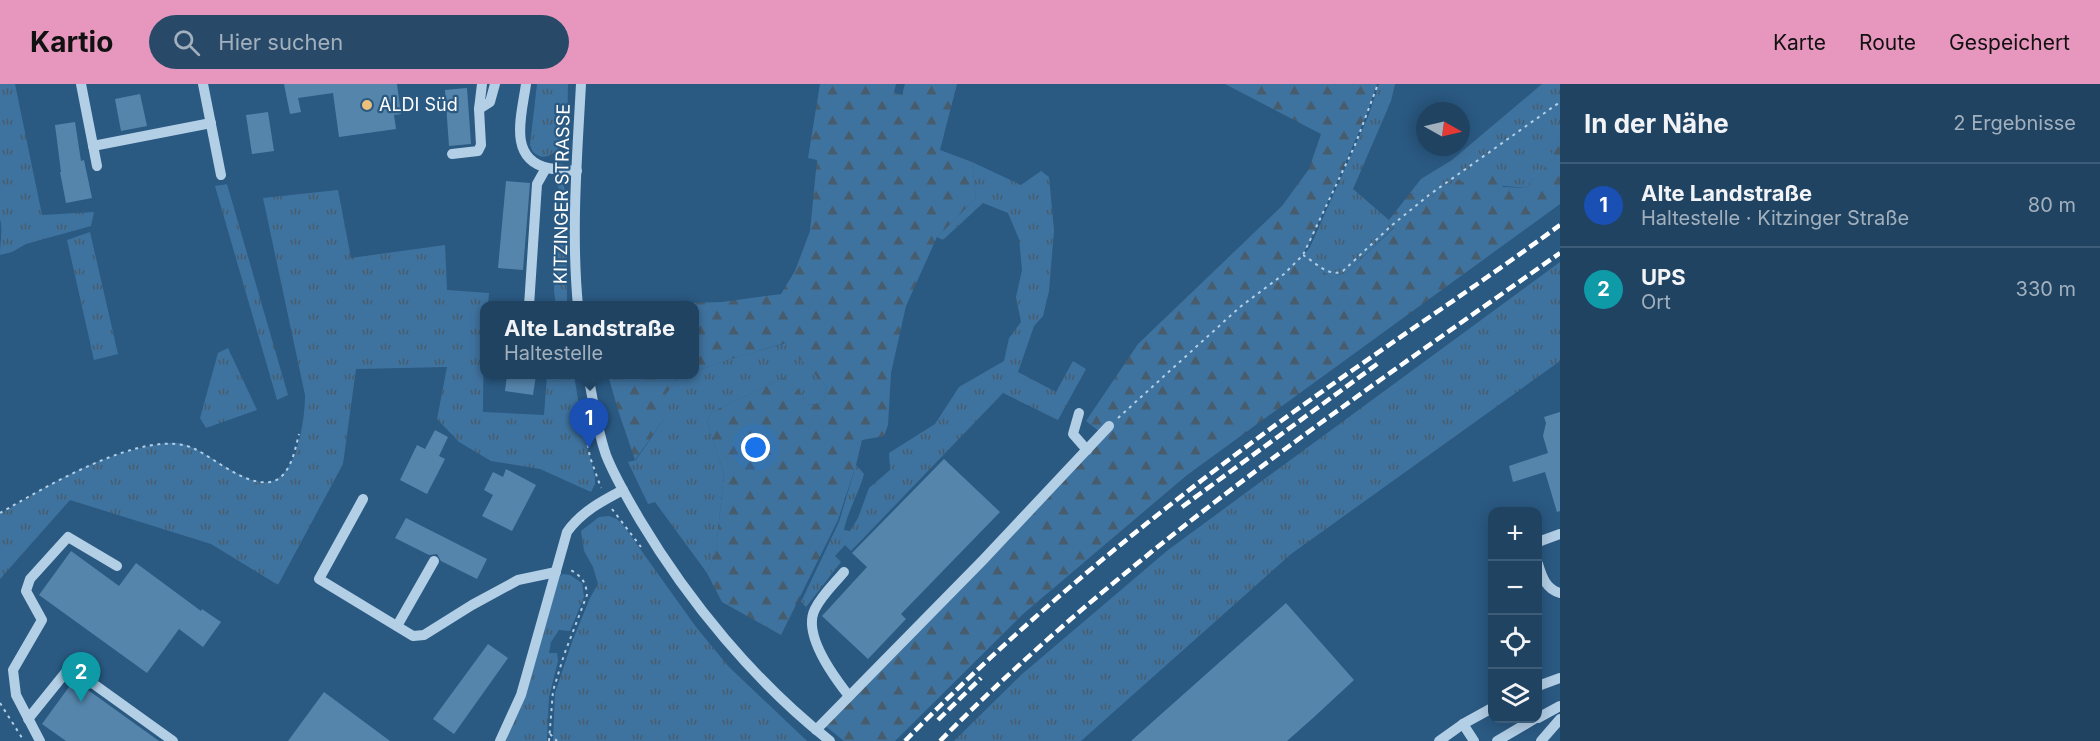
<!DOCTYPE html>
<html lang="de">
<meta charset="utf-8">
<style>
:root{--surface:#204362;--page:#284a68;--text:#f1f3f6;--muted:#a2b0be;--line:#3d5c77;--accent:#e797bd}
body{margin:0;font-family:Inter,sans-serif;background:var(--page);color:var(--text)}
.controls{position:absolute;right:18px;bottom:18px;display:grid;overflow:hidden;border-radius:12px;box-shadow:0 3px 15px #0003}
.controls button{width:54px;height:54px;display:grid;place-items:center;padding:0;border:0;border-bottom:2px solid var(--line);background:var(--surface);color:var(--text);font:30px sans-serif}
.compass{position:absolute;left:1416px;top:18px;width:54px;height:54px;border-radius:50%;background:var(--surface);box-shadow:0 3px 15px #0003;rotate:98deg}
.you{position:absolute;left:756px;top:364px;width:21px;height:21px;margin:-15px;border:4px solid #fff;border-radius:50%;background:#1a73e8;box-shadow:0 0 0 9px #1a73e833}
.badge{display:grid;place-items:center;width:39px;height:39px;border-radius:50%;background:var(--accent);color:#fff;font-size:20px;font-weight:700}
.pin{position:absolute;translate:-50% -50px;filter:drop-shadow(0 2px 3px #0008)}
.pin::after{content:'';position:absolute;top:32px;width:21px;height:18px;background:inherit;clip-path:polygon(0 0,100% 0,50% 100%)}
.popup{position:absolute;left:480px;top:217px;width:219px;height:78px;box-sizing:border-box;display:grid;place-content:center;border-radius:12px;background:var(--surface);filter:drop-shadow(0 2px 4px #0005);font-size:20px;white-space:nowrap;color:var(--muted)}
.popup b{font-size:22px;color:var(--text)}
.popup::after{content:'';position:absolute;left:50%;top:100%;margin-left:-12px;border:12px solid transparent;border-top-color:var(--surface)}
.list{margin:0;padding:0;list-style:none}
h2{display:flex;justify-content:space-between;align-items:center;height:78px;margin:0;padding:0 24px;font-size:26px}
h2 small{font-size:20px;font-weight:400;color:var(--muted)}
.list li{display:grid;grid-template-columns:39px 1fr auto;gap:18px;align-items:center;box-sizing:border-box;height:84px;padding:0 24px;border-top:2px solid var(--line)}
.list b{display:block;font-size:22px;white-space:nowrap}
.list p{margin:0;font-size:20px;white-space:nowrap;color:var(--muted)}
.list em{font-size:20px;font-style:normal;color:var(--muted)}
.icon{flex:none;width:33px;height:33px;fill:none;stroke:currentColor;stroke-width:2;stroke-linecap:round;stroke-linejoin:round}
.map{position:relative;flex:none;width:1560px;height:657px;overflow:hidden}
header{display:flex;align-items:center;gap:36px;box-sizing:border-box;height:84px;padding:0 30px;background:var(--accent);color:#111}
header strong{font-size:28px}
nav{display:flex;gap:33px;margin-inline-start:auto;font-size:21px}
.search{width:420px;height:54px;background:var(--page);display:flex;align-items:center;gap:15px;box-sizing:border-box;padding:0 21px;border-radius:33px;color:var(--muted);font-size:22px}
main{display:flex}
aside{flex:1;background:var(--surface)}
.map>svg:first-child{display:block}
.grass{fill:url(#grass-tufts)}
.forest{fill:url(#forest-firs)}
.building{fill:#5685ac}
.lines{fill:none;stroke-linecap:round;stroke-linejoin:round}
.path{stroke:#b3cfe6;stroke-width:2;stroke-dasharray:3 4.5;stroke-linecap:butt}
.minor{stroke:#b3cfe6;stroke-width:10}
.rail{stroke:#fff;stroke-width:4.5;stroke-dasharray:10 4.5;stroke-linecap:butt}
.poi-dot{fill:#ecc07a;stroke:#2a5982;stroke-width:2}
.labels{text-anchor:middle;stroke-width:4.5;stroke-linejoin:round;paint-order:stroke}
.poi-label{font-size:18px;fill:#fff;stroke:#2a5982;text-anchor:start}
.street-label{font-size:18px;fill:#fff;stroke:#2a5982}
</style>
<header>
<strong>Kartio</strong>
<div class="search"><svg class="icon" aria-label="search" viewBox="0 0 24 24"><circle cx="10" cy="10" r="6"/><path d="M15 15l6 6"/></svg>Hier suchen</div>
<nav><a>Karte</a><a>Route</a><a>Gespeichert</a></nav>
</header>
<main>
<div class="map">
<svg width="1560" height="657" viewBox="0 0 1560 657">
<defs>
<pattern id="grass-tufts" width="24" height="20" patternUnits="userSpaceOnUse" patternTransform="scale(1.5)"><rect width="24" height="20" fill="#3f739f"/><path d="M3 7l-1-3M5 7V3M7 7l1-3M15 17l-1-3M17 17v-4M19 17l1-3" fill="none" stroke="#475c6d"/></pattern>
<pattern id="forest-firs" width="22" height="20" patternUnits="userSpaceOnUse" patternTransform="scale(1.5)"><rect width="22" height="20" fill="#3f739f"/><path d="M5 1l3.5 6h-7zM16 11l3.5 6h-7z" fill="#475c6d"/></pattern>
</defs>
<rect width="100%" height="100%" fill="#2a5982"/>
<g class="grass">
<path d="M 0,0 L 15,0 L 42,131 L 94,128 L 91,142 L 26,160 L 12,168 L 0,171 C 0,159 3,146 0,135 Z"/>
<path d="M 537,0 L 568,0 C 567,20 571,61 550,71 C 544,74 539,73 533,68 L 530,61 Z"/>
<polygon points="1379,0 1395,0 1391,17 1353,105 1389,136 1394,143 1346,189 1332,194 1302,173 1310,163 1368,33"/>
<polygon points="1542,0 1560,0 1560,54 1541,91 1532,95 1527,104 1462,98 1459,96 1432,113 1410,109 1421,95 1452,76"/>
<path d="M 972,78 L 1021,101 L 1041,87 L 1049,93 L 1054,146 L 1049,207 L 1043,232 L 1034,242 L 1018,288 L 1056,308 L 1073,277 L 1086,285 L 1058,336 L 1003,309 L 851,467 L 845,461 L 835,472 L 841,478 L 806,523 L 801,518 L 839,438 L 856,381 L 864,390 C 859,409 848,426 844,446 L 850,447 L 858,434 L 869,404 L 890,386 L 889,369 L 935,340 L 959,303 L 1004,277 L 1009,254 L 1021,238 L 1016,213 L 1022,186 L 1019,155 L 1008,129 L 983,119 L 943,156 L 937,153 L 976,114 Z"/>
<polygon points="563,98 566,111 567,221 556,221 554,207 560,107 556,99"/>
<polygon points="227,100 288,311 277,316 215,102"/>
<path d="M 338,106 L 351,174 L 445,161 L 447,206 L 489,209 L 488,221 L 484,222 L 483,328 L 544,331 L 547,291 L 574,291 L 582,340 L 595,394 L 595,400 L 591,408 L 540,385 L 491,377 L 459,358 L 437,335 L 447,283 L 356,285 L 343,380 L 278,501 L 211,460 L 70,416 L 0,495 L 0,430 C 45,403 89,376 141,364 C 152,362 165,358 177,359 C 204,361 247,407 273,397 C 298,387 305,335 305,311 L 263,114 Z"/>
<polygon points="90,148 118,270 94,276 67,156"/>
<polygon points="1560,178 1560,277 1291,470 1081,657 954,657 1021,591 1168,466"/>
<polygon points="786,259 827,303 823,319 809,321 793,299 784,294 712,328 707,337 724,390 716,465 707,489 655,418 648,420 628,378 636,376 664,335 664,313 677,294 687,291 694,290 694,288 727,276"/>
<polygon points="228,264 257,326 206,344 200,334 218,269"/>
<polygon points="609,432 617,435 623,441 696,543 729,583 807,657 553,657 555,609 572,558 590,514 598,500 593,483 584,467 581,447 599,433"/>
<polygon points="563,490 570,491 582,499 584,513 570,547 559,546 551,558 549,569 557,569 558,577 549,613 547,657 506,657 558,493"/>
</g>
<g class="forest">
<polygon points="820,0 896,0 894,8 902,11 905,0 957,0 940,66 972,78 976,114 937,153 906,222 891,289 888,341 884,352 862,356 856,381 838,436 781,551 722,518 707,489 716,465 724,390 707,337 712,328 784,294 793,298 809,321 823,319 827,303 785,259 727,276 694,288 694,222 628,221 722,218 781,210 795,187 810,147 817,76 808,74"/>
<polygon points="1225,0 1377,0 1366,32 1308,162 1301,172 1332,194 1346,189 1394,144 1389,136 1410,109 1432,113 1459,95 1462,98 1480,90 1498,92 1503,103 1527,104 1532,95 1541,90 1560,54 1560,120 1187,391 1023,530 895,657 844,657 824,641 1104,351 1086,337 1138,260 1282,122 1309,85 1321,50"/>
<polygon points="608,291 687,291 677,294 664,313 664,335 635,376 618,326"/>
</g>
<g class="building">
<polygon points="284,0 397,0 401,30 394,31 396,45 339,53 333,9 298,14 301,28 290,30"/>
<polygon points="467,4 471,60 449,62 445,6"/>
<polygon points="140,10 147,42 121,47 115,15"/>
<polygon points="268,28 274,67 252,70 246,31"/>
<polygon points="75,38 81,77 84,76 92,114 66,119 60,88 61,88 55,41"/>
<polygon points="506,97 530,99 523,186 498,184"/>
<polygon points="507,291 536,291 533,311 505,307"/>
<polygon points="1560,328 1560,427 1557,428 1545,388 1513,398 1509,382 1548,369 1543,352 1546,339 1544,333"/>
<polygon points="435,346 448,353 439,372 445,375 427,410 400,396 417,361 425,365"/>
<polygon points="944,375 1000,428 901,530 906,535 868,575 822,532 867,483 852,469"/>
<polygon points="506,385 536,401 512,447 482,432 493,411 484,406 493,388 503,393"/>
<polygon points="406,434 487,475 477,495 441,477 437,470 429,471 395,454"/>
<polygon points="71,467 119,502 136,479 201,527 202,525 221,538 203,563 179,545 147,589 39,511"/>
<polygon points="1286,519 1354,596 1313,634 1287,657 1131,657"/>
<polygon points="488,560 508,574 454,650 433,635"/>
<polygon points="74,596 159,657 66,657 42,640"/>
<polygon points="324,608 390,657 288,657"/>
</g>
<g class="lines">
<g class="path">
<path d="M 1303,171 C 1315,178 1329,194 1343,187 L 1391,142 L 1429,111 L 1560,18"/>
<polyline points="1118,334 1240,223 1284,190 1303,171 1355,61 1378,0"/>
<polyline points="585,346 590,373 601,404"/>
<polyline points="612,425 641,463"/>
<path d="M 0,429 C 43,405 146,341 195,365 C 215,375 246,402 270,398 C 290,395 295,366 299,350"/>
<polyline points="0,619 24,657"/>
<polyline points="550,650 557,657"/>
<path d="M 549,657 L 553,607 L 564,571 L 587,511 C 586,497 581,492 569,485"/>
</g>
<g class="minor">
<polyline points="81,0 97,82"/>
<polyline points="203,0 221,91"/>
<path d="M 526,0 C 522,30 507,75 548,84 C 557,86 567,86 577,87"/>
<polyline points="479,25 482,0"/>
<polyline points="93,62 211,39"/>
<polyline points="452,70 478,67 481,61 479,25 490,18 495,0"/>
<polyline points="529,222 537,100 546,84"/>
<path d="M 578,222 C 571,148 577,74 581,0"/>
<path d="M 588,290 C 593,317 597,345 606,371 C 615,394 628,415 640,436 C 689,518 755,598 830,657"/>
<polyline points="1079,329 1073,350 1087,366"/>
<polyline points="363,415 319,495 413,552 424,551 472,521 518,496 556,488"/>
<polyline points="1538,458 1560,450"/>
<path d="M 1538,480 C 1542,493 1546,505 1560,509"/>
<path d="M 844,488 C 834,500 822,511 815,525 C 802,550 834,593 849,612"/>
<polyline points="397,542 434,477"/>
<polyline points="1538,602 1560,594"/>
<polyline points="1538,634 1560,622"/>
<polyline points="28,635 70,583 173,657"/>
<polyline points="1463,640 1474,657"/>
<polyline points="816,646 983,476 1109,342"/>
<polyline points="40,657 16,611 13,586 42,536 26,507 30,495 68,453 117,482"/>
<path d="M 500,657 L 521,611 L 567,448 C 581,428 602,417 623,406"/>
<polyline points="1439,657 1463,640 1492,624"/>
<polyline points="1497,657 1536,634"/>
<polyline points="1541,657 1560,635"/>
</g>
<g class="rail">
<polyline points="1182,423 1380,278"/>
<polyline points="938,636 981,594"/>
<path d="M 905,657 C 1020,539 1148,434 1281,337 C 1373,270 1469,208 1560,141"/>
<path d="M 940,657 C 1125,470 1346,320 1560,169"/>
</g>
</g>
<circle class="poi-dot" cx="367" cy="21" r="6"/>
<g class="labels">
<g class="poi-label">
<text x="379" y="27">ALDI Süd</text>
</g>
<g class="street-label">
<text transform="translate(562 110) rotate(-89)" y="6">KITZINGER STRASSE</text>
</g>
</g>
</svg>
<div class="controls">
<button>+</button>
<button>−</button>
<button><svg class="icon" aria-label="locate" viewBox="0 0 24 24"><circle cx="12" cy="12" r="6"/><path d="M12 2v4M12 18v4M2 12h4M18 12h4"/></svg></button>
<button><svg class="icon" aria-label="layers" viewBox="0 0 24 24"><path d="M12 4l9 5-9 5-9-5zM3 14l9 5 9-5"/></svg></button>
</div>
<svg class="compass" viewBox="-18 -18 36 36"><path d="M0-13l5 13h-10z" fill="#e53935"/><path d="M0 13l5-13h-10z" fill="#a2b0be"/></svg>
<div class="you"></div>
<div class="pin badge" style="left:589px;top:364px;background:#1a4fb4">1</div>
<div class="popup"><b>Alte Landstraße</b>Haltestelle</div>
<div class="pin badge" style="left:81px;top:618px;background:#0f9aa8">2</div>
</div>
<aside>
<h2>In der Nähe<small>2 Ergebnisse</small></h2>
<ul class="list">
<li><span class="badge" style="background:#1a4fb4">1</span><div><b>Alte Landstraße</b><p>Haltestelle · Kitzinger Straße</p></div><em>80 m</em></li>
<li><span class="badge" style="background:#0f9aa8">2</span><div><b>UPS</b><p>Ort</p></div><em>330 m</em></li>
</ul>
</aside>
</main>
